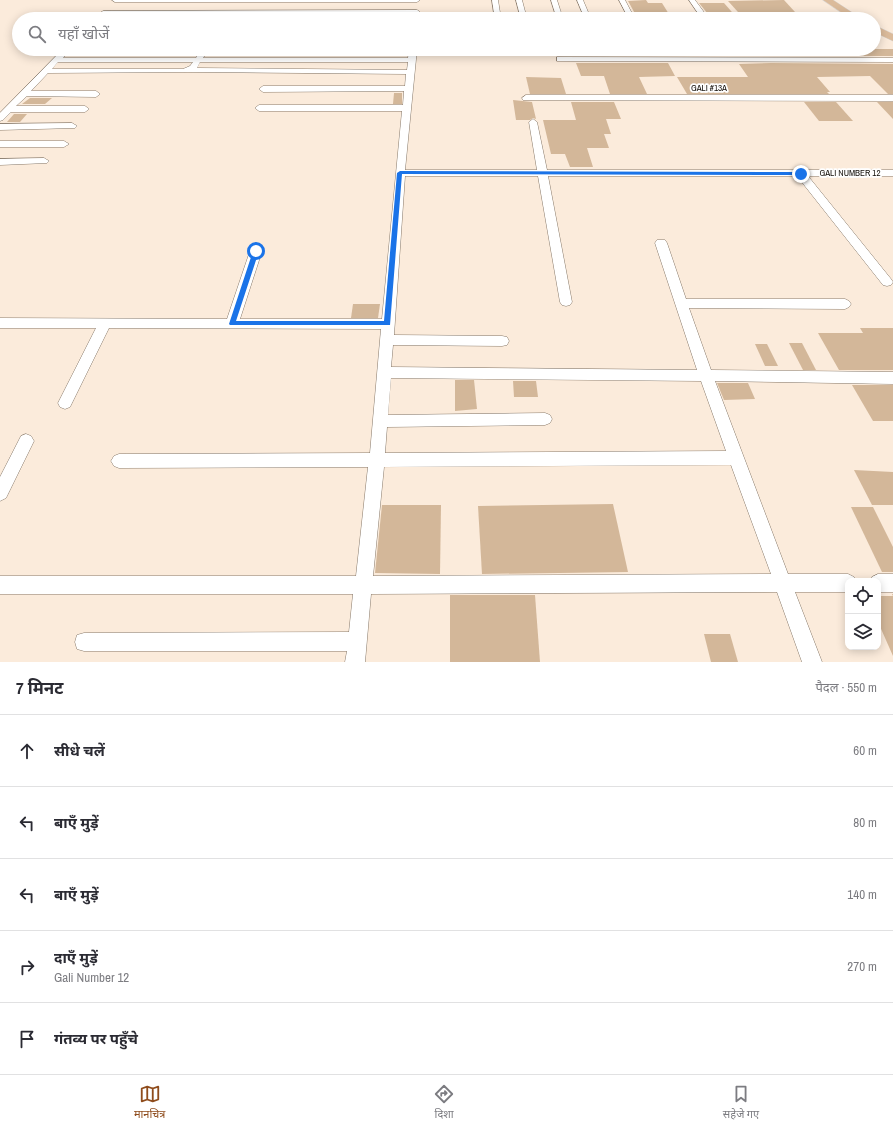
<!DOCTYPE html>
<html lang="hi">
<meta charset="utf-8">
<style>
:root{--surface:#fff;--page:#f2f2f3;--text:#2b2b33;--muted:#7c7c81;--line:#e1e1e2;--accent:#8f4c1c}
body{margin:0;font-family:"Archivo Narrow","Noto Sans Devanagari",sans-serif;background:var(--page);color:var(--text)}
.controls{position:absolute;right:12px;bottom:12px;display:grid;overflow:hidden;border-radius:8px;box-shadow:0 2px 10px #0003}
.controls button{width:36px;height:36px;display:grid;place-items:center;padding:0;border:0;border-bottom:1px solid var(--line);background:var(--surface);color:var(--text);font:20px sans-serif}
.stop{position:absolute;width:12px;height:12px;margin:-9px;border:3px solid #1a73e8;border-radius:50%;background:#fff}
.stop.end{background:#1a73e8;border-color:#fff;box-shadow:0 1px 4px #0008}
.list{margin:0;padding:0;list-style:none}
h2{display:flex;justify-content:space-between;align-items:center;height:52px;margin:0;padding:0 16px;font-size:17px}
h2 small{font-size:13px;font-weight:400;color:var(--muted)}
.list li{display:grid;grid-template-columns:26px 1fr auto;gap:12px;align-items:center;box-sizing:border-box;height:72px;padding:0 16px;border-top:1px solid var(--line)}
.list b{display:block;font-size:15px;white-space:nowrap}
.list p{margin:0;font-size:13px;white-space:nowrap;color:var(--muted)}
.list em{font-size:13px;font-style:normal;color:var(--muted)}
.icon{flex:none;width:22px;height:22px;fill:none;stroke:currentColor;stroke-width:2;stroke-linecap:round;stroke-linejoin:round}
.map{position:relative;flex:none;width:893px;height:662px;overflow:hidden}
.search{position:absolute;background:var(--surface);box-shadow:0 2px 10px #0003;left:12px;right:12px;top:12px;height:44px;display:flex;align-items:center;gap:10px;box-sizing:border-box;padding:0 14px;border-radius:22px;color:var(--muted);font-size:15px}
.sheet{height:412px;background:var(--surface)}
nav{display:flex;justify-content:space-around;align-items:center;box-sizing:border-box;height:56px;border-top:1px solid var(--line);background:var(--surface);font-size:11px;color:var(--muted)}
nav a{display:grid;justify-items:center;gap:2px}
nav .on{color:var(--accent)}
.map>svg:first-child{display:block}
.building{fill:#d3b799}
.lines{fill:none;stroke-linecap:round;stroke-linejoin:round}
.minor-casing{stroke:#87796a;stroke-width:1}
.major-casing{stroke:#d9d8d7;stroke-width:1}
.minor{fill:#fff;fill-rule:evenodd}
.major{fill:#dbbb9b;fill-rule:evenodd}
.route{fill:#1a73e8}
.labels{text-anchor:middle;stroke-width:3.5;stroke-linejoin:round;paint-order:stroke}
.far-street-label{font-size:9px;fill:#130e08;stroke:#fff}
</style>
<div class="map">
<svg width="893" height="662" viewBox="0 0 893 662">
<rect width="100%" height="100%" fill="#fbebdb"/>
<g class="building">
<polygon points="646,0 648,3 662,3 672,19 638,19 628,1"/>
<polygon points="784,0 795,12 738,12 728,1"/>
<polygon points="699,3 724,3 738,19 712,19"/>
<polygon points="572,49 660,49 664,56 574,56"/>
<polygon points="760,49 893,49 893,56 765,56"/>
<polygon points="576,63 668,63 675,76 639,77 647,94 610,94 604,76 581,76"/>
<polygon points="771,63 893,64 893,94 888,94 870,76 817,77 830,92 827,92 829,94 687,94 677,77 748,77 739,64"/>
<polygon points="526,77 561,78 566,94 530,94"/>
<polygon points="394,93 402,93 402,104 393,104"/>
<polygon points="30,98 52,98 45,104 22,104"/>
<polygon points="513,100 532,102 536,119 533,118 530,120 516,120"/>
<polygon points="571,102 614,102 621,119 606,119 611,134 604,134 609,148 587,148 593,167 570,167 565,154 551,154 543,120 576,120"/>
<polygon points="804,102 836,102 853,121 819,121"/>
<polygon points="877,102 893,102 893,119"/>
<polygon points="14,114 27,114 20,122 7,122"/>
<polygon points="353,304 380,304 378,318 351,318"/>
<polygon points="860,328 893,328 893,370 839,370 818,333 863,333"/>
<polygon points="789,343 802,343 816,370 803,370"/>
<polygon points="755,344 767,344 778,366 765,366"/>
<polygon points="455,380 474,380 477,409 455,411"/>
<polygon points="513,381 536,381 538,397 514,397"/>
<polygon points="717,383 748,383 755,399 724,400"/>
<polygon points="852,385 893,385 893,421 873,421"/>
<polygon points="854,470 893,472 893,505 872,505"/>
<polygon points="613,504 628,572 482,574 478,506"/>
<polygon points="382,505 441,505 440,574 375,573"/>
<polygon points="851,507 873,507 893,547 893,572 882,572"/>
<polygon points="892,594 893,594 893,656 878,622 878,596 893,596"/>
<polygon points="450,595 535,595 540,662 450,662"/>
<polygon points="704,634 730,634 738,662 711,662"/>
</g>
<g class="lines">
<defs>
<g id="minor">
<polygon points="112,0 420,0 417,2 115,2"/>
<polygon points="492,0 498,0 501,19 495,19"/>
<polygon points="516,0 522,0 527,19 521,19"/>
<polygon points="551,0 557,0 563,19 557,19"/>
<polygon points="577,0 583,0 591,19 585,19"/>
<polygon points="619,0 625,0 635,19 629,19"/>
<polygon points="689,0 695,0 709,19 702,19"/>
<polygon points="417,10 419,11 419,13 103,15 100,13 103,11"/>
<path d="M 63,49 L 115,49 L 111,51 L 69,51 L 63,58 L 196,58 L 201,49 L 209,49 L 203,58 L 408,58 L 409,49 L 417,49 L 405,170 L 537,170 L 529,122 L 533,119 L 537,122 L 547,170 L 893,170 L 893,176 L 808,176 L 891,279 L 893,282 L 891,285 L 887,286 L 883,285 L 797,176 L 548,176 L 572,302 L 570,305 L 566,306 L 562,305 L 560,302 L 538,176 L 405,176 L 394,335 L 502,336 L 507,337 L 509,341 L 507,345 L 502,346 L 393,345 L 391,367 L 697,370 L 655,243 L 657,240 L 665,240 L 667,243 L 686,299 L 845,299 L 849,301 L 851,304 L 849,307 L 845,309 L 689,308 L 711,370 L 893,372 L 893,384 L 715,381 L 788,574 L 848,574 L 854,577 L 856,581 L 848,581 L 848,592 L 795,592 L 822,662 L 802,662 L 777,592 L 371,594 L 365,662 L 345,662 L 347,651 L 84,651 L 77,649 L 75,642 L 77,635 L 84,633 L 349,632 L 353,594 L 0,594 L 0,576 L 356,576 L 368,467 L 119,468 L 114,466 L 111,461 L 114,456 L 119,454 L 370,453 L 381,329 L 109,328 L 70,407 L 65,409 L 60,407 L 58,403 L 96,328 L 0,328 L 0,318 L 227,319 L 250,251 L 252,248 L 260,248 L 262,251 L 240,319 L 382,319 L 402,111 L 259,111 L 255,108 L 259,105 L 403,105 L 404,91 L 263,92 L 259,89 L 263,86 L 405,86 L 406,74 L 188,72 L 48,73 L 31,91 L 96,91 L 100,94 L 96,97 L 27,96 L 16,106 L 85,106 L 89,109 L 85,112 L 11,112 L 3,120 L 0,121 L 0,113 ZM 58,62 L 193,62 L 190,66 L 183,69 L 52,69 ZM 200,62 L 408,62 L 407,70 L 197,68 ZM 391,378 L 701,381 L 726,451 L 385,453 L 387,427 L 545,425 L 550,423 L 552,419 L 550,415 L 545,413 L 388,415 ZM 731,465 L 771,574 L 373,576 L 384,467 Z"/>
<polygon points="557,57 893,58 893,62 560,61 557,61"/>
<polygon points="526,95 893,95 893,101 523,100 522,98"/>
<polygon points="72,123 77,126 75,128 0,130 0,124"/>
<polygon points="0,141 64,141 69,144 64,147 0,147"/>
<polygon points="44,158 49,161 47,163 0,165 0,159"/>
<polygon points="26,434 31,436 34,441 6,498 0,501 0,477 21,436"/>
<polygon points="878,574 893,574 893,592 878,592 878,581 870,581 872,577"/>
</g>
<g id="major">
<polygon points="823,0 833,0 862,19 851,19"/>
<polygon points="874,25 893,34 893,41 874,32"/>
</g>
</defs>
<use href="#minor" class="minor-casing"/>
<use href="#major" class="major-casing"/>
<use href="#minor" class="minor"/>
<use href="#major" class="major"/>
</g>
<polygon class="route" points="400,171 801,172 804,174 801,175 402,174 390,325 230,325 229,324 253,251 256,249 259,251 236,321 384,321 397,173"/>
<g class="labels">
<g class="far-street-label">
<text x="709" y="91">GALI #13A</text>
<text x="850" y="176">GALI NUMBER 12</text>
</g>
</g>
</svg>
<div class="controls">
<button><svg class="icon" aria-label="locate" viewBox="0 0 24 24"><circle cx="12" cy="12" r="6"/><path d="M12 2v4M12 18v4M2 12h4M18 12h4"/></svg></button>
<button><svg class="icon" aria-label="layers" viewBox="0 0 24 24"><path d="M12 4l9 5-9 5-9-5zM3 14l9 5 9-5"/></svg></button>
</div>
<div class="stop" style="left:256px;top:251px"></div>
<div class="stop end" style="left:801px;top:174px"></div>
<div class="search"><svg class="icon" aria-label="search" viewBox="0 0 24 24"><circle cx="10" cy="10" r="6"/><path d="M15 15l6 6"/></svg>यहाँ खोजें</div>
</div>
<section class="sheet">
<h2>7 मिनट<small>पैदल · 550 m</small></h2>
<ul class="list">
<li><svg class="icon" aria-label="ahead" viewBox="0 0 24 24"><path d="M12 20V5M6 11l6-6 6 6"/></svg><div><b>सीधे चलें</b></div><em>60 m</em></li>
<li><svg class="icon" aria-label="left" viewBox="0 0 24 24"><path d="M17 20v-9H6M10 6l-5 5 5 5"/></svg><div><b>बाएँ मुड़ें</b></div><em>80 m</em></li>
<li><svg class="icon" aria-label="left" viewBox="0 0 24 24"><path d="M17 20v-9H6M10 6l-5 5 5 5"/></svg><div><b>बाएँ मुड़ें</b></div><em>140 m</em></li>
<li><svg class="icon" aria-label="right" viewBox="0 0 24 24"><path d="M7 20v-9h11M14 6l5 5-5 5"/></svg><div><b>दाएँ मुड़ें</b><p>Gali Number 12</p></div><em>270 m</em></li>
<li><svg class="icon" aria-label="arrive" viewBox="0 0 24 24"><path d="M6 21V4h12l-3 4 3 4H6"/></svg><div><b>गंतव्य पर पहुँचे</b></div></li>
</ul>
</section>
<nav>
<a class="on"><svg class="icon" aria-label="map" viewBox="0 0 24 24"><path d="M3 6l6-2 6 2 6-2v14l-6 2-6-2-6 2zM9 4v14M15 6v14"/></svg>मानचित्र</a>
<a><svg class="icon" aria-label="directions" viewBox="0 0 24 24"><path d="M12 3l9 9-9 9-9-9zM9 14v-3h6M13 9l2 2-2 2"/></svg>दिशा</a>
<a><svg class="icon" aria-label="saved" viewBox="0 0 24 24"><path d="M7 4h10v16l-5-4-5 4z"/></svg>सहेजे गए</a>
</nav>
